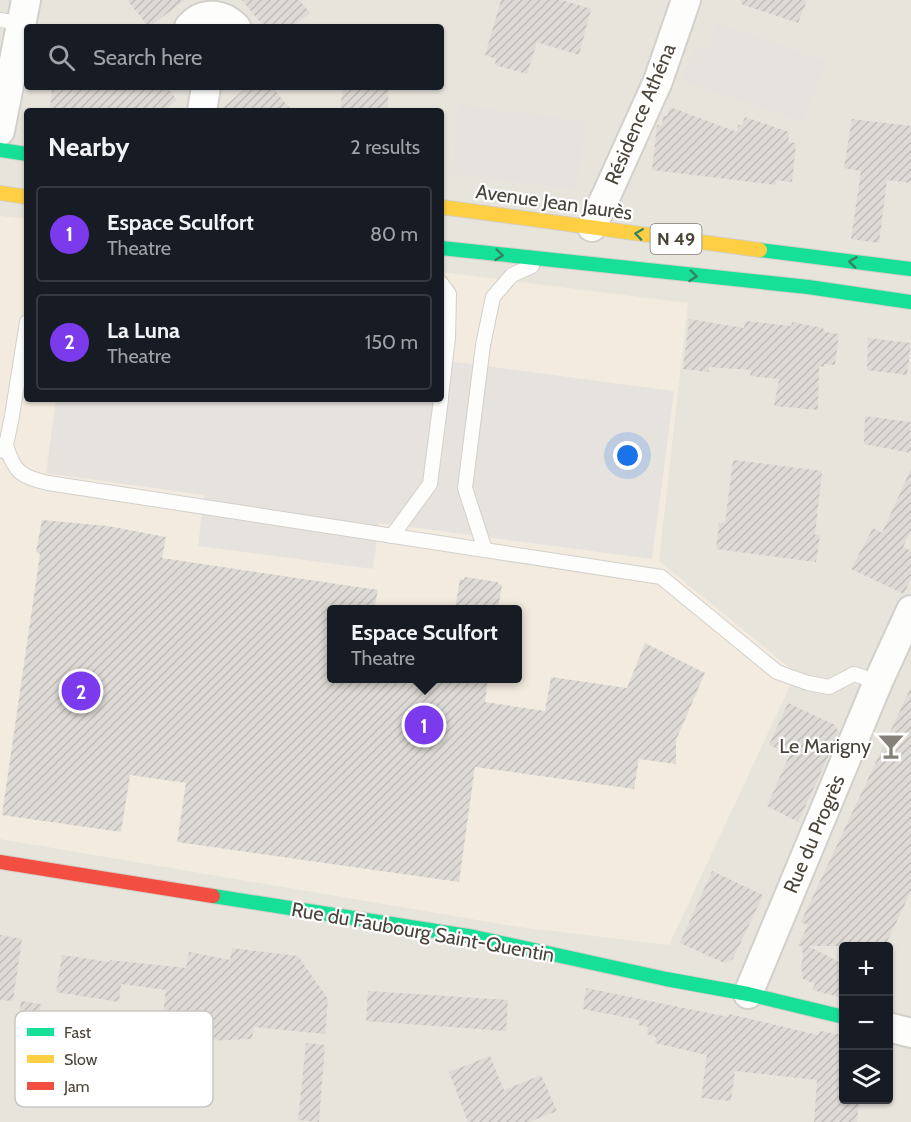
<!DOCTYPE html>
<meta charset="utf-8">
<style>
:root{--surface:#171b24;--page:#242831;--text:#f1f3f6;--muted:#9ea1a6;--line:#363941;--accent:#7c3aed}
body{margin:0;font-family:Cabin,sans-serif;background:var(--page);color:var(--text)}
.controls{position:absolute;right:18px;bottom:18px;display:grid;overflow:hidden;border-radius:6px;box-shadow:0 2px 4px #0004}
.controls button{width:54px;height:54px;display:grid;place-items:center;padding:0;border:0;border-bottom:2px solid var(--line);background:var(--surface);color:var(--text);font:30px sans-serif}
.you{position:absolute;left:628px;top:456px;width:21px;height:21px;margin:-15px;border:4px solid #fff;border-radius:50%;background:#1a73e8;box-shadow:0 0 0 9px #1a73e833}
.badge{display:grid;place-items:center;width:39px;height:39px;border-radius:50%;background:var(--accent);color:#fff;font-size:20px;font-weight:700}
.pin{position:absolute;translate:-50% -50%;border:3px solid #fff;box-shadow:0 2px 6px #0006}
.popup{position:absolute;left:327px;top:605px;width:195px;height:78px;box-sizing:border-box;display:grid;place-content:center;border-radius:6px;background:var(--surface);filter:drop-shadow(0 2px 4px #0005);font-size:20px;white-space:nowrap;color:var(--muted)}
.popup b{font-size:22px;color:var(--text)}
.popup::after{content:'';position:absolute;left:50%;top:100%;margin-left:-12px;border:12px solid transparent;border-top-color:var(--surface)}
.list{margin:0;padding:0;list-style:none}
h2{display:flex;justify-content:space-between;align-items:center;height:78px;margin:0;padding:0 24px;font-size:26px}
h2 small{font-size:20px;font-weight:400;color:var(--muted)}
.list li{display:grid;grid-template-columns:39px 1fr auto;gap:18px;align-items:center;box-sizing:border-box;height:96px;margin:0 12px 12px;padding:0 12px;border:2px solid var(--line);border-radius:6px}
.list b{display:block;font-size:22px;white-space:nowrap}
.list p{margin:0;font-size:20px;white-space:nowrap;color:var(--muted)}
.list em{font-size:20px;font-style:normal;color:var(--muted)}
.icon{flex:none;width:33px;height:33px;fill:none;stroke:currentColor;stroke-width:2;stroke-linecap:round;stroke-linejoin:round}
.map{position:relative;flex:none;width:911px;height:1122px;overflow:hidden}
.search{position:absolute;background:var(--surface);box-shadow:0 2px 4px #0004;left:24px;top:24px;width:420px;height:66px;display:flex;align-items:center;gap:15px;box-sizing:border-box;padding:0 21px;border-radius:6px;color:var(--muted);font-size:22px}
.panel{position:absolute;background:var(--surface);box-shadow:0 2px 4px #0004;left:24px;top:108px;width:420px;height:294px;border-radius:6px}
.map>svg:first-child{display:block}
.residential{fill:#e7e4dc;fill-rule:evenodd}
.commercial{fill:#f3ebdf;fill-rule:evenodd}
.parking{fill:#e6e3df}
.building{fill:url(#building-hatch)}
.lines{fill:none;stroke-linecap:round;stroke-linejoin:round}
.lane-casing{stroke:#d2d0cb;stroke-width:16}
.street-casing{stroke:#d2d0cb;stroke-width:32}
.fast-casing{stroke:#d3cfc5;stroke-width:16}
.slow-casing{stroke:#d3cfc5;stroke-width:16}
.jam-casing{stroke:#d3cfc5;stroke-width:16}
.lane{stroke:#fdfdfc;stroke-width:14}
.street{stroke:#fdfdfc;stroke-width:28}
.fast{stroke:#16e098;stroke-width:14}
.slow{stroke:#ffcf43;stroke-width:14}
.jam{stroke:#f24e42;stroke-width:14}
.oneway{stroke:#36825f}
.labels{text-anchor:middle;stroke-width:4.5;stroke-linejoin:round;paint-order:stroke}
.shield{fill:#fff;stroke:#817c74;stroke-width:1.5}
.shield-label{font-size:18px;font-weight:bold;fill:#4b4439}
.street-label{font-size:20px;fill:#4b4439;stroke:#fff}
.poi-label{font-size:20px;fill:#4b4439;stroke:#fff;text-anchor:end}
.key{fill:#fff;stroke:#c9c7c4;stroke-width:1.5}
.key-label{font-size:16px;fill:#4b4439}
</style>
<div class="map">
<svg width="911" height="1122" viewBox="0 0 911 1122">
<defs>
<pattern id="building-hatch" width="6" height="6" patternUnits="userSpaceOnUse" patternTransform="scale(1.5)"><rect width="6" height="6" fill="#dedbd6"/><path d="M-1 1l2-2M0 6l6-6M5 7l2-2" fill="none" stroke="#c0bdb8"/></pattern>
</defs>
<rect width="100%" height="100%" fill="#f4f2ee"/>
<path class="residential" d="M 0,0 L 911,0 L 911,1122 L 0,1122 ZM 27,27 L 441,27 L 441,87 L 27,87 ZM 27,111 L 441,111 L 441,399 L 27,399 ZM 331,610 L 517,610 L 517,678 L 331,678 ZM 844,946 L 888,946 L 888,1100 L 844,1100 Z"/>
<path class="commercial" d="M 0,216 L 27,219 L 27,399 L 441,399 L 441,272 L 688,303 L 659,561 L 796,673 L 669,945 L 519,927 L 0,839 ZM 331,610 L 517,610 L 517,678 L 331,678 Z"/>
<g class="parking">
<polygon points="717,23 825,61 804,122 682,81 695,47 708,50"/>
<polygon points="459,105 585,121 577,189 451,174"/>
<polygon points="441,360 674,391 652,559 379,523 373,569 198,546 204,495 46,473 56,399 441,399"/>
</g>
<g class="building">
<polygon points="127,0 185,0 149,27"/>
<polygon points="242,0 299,0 310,13 292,27 264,27"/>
<polygon points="501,0 562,0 591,9 579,55 537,42 527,74 495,65 496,59 485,55"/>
<polygon points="741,0 807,0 798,23 741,4"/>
<polygon points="52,87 167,87 177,100 163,111 50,111"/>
<polygon points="247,87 272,87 292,111 219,111"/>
<polygon points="343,87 389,87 387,111 340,111"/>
<polygon points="670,107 737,132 738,125 742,125 745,117 789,132 788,142 796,143 792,182 776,180 776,185 652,170 657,125 662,126 663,116 667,116"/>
<polygon points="852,119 911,126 911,183 887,180 879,243 851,239 861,171 844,168"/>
<polygon points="689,319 744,328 746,321 791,326 792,322 823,328 825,332 839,334 835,365 824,364 824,367 819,366 818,410 774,406 779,379 750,376 751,370 709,367 709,372 683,369"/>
<polygon points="868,338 911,343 907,375 867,370"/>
<polygon points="865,416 910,422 911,453 864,444"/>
<polygon points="733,460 822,471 815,535 820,535 816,562 716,549 719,523 725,523"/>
<polygon points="911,469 911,531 903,547 911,551 911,578 904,594 851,569 873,528 882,533"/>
<polygon points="42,520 108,526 166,537 162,558 378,590 374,609 331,609 331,678 488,678 485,702 545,711 551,677 627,688 645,643 705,673 676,740 676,764 639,759 634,789 475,767 459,882 177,842 186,783 130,775 121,832 2,815 40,554 36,552"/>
<polygon points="465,577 498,582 498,584 502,585 498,609 455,609 460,579 464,580"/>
<polygon points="911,687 911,891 885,946 808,946 843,964 843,998 812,990 815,984 803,979 801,965 803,959 802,946 798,946 808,925 801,922"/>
<polygon points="788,703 835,725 839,733 798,822 767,806 790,754 769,745"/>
<polygon points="712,871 763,895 733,959 724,963 680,943"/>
<polygon points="0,935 22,939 13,1001 0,1000"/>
<polygon points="232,948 298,956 328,999 325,1034 254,1027 252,1039 177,1042 177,1055 155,1052 158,1030 161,1030 166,990 121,984 119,1002 56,992 62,955 110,962 110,960 186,968 189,952 230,960"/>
<polygon points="586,988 728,1017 729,1014 818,1035 820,1031 843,1035 843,1100 859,1100 857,1122 814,1122 817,1080 735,1071 731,1101 701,1098 707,1055 655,1043 656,1037 647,1034 648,1027 638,1025 639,1020 583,1009"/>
<polygon points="368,991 508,1000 506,1031 366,1021"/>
<polygon points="21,1001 41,1004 37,1035 16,1033"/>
<polygon points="306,1043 325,1045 319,1122 298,1120"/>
<polygon points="490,1056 504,1090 541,1075 557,1111 529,1122 468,1122 449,1072"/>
</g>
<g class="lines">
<defs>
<g id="lane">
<polyline points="0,20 21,23"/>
<polyline points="441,283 449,294 448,338 441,396"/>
<path d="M 6,445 C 14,472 21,477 48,483 L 661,577 L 777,672 L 808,683 L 829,687 L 854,674 L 878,682"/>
<polyline points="3,451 6,445 12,416 27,322"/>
<polyline points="392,536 430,484 441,399"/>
<polyline points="485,550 465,488 483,345 493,297 512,275 532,266"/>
</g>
<g id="street">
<path d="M 189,27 C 203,11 222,13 236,27"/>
<polyline points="202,111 206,87"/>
<polyline points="0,131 26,0"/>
<polyline points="592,227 658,81 686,0"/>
<polyline points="748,994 878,682 911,610"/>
<polyline points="888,1027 911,1033"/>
</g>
<g id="fast">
<polyline points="0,150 27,154"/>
<polyline points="441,248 808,287 911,302"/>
<polyline points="760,250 911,269"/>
<polyline points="213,896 474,937 666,979 748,994 844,1017"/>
</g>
<g id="slow">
<polyline points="0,193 27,197"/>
<polyline points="441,207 760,250"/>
</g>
<polyline id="jam" points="0,862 213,896"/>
</defs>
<use href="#lane" class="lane-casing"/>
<use href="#street" class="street-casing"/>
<use href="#fast" class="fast-casing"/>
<use href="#slow" class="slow-casing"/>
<use href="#jam" class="jam-casing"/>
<use href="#lane" class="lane"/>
<use href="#street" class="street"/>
<use href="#fast" class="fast"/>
<use href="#slow" class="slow"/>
<use href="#jam" class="jam"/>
</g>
<defs><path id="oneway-chevron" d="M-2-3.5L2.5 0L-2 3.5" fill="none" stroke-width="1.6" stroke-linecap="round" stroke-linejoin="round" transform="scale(1.5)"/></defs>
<g class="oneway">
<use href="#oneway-chevron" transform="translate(639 234) rotate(-172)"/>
<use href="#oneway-chevron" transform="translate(499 255) rotate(6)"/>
<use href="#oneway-chevron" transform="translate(853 262) rotate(-173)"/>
<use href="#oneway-chevron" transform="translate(693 276) rotate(6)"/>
</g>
<defs>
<symbol id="bar-bare" viewBox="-9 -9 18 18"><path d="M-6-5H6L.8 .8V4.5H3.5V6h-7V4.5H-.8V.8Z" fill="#868178" stroke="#fff" stroke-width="2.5" paint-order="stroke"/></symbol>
</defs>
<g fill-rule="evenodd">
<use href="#bar-bare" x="872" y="727" width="38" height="38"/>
</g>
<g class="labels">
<rect class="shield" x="650.5" y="224" width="51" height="30" rx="4.5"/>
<g class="shield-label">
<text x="676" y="245">N 49</text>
</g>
<g class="street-label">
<text transform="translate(640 114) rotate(-67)" y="7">Résidence Athéna</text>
<text transform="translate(554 202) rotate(8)" y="7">Avenue Jean Jaurès</text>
<text transform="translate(814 834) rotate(-67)" y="7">Rue du Progrès</text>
<text transform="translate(423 932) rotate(10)" y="7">Rue du Faubourg Saint-Quentin</text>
</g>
<g class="poi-label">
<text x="871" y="753">Le Marigny</text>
</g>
</g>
<rect x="15" y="1011" width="198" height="96" rx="9" class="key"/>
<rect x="27" y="1028" width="27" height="8" fill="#16e098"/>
<rect x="27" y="1055" width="27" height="8" fill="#ffcf43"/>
<rect x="27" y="1082" width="27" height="8" fill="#f24e42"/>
<g class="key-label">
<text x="64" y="1038">Fast</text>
<text x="64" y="1065">Slow</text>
<text x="64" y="1092">Jam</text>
</g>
</svg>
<div class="controls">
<button>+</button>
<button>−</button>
<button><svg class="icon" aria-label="layers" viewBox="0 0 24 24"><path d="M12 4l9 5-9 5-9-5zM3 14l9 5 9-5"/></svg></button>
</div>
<div class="you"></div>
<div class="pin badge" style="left:424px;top:725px">1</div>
<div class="popup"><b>Espace Sculfort</b>Theatre</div>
<div class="pin badge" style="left:81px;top:691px">2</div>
<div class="search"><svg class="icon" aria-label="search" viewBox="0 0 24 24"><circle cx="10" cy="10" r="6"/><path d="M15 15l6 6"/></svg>Search here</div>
<section class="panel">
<h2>Nearby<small>2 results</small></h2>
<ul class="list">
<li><span class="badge">1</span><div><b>Espace Sculfort</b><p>Theatre</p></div><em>80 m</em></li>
<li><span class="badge">2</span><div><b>La Luna</b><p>Theatre</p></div><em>150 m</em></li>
</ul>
</section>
</div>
